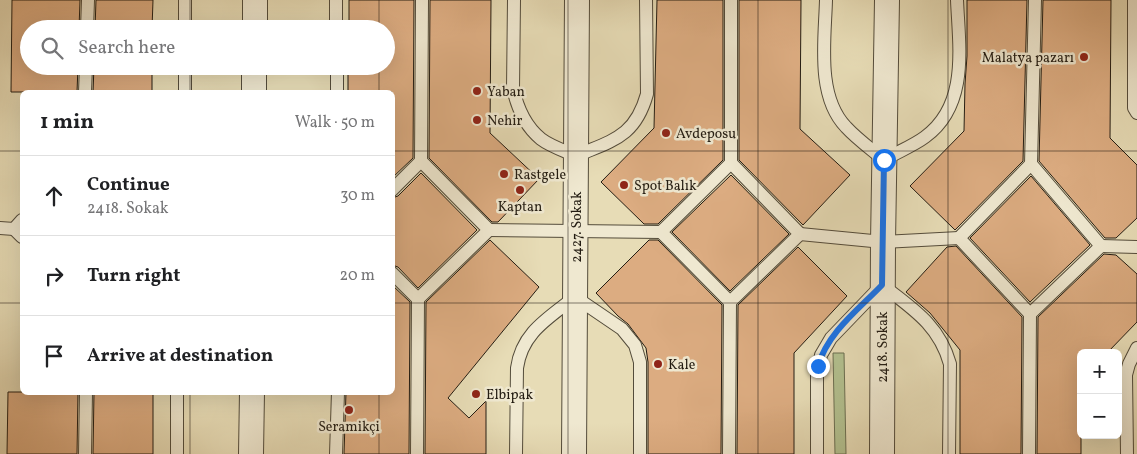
<!DOCTYPE html>
<meta charset="utf-8">
<style>
:root{--surface:#fff;--page:#f6f6f6;--text:#202124;--muted:#757577;--line:#e0e0e0}
body{margin:0;font-family:Vollkorn,serif;background:var(--page);color:var(--text)}
.controls{position:absolute;right:15px;bottom:15px;display:grid;overflow:hidden;border-radius:8px;box-shadow:0 5px 20px #0002}
.controls button{width:45px;height:45px;display:grid;place-items:center;padding:0;border:0;border-bottom:1px solid var(--line);background:var(--surface);color:var(--text);font:25px sans-serif}
.stop{position:absolute;width:15px;height:15px;margin:-11px;border:4px solid #1a73e8;border-radius:50%;background:#fff}
.stop.end{background:#1a73e8;border-color:#fff;box-shadow:0 1px 5px #0008}
.list{margin:0;padding:0;list-style:none}
h2{display:flex;justify-content:space-between;align-items:center;height:65px;margin:0;padding:0 20px;font-size:21px}
h2 small{font-size:16px;font-weight:400;color:var(--muted)}
.list li{display:grid;grid-template-columns:32px 1fr auto;gap:15px;align-items:center;box-sizing:border-box;height:80px;padding:0 20px;border-top:1px solid var(--line)}
.list b{display:block;font-size:19px;white-space:nowrap}
.list p{margin:0;font-size:16px;white-space:nowrap;color:var(--muted)}
.list em{font-size:16px;font-style:normal;color:var(--muted)}
.icon{flex:none;width:28px;height:28px;fill:none;stroke:currentColor;stroke-width:2;stroke-linecap:round;stroke-linejoin:round}
.map{position:relative;flex:none;width:1137px;height:454px;overflow:hidden}
.search{position:absolute;background:var(--surface);box-shadow:0 5px 20px #0002;left:20px;top:20px;width:375px;height:55px;display:flex;align-items:center;gap:12px;box-sizing:border-box;padding:0 18px;border-radius:28px;color:var(--muted);font-size:19px}
.panel{position:absolute;background:var(--surface);box-shadow:0 5px 20px #0002;left:20px;top:90px;width:375px;height:305px;border-radius:8px}
.map>svg:first-child{display:block}
.green{fill:#b3c190;stroke:#6b6e51}
.building{fill:#dcac81;stroke:#231c12}
.lines{fill:none;stroke-linecap:round;stroke-linejoin:round}
.service-casing{stroke:#544c3b;stroke-width:14}
.minor-casing{stroke:#544c3b;stroke-width:26}
.service{stroke:#efe8d0;stroke-width:12}
.minor{stroke:#efe8d0;stroke-width:24}
.route{stroke:#1a73e8;stroke-width:6}
.grid{fill:none;stroke:#231c12;stroke-width:1;stroke-opacity:0.55}
.poi-dot{fill:#8f2418;stroke:#efe8d0;stroke-width:2}
.labels{text-anchor:middle;stroke-width:5;stroke-linejoin:round;paint-order:stroke}
.poi-label{font-size:14px;fill:#231c12;stroke:#efe8d0;text-anchor:start}
.street-label{font-size:14px;fill:#231c12;stroke:#efe8d0}
</style>
<div class="map">
<svg width="1137" height="454" viewBox="0 0 1137 454">
<rect width="100%" height="100%" fill="#e7dcb6"/>
<filter id="stains"><feTurbulence type="fractalNoise" baseFrequency=".004" numOctaves="4"/><feColorMatrix values="0 0 0 0 .2 0 0 0 0 .09 0 0 0 0 .02 0 0 0 .5 -.17"/></filter>
<radialGradient id="worn" r=".72"><stop offset=".6" stop-color="#630" stop-opacity="0"/><stop offset="1" stop-color="#630" stop-opacity=".3"/></radialGradient>
<polygon class="green" points="833,353 844,353 846,454 835,454"/>
<g class="building">
<polygon points="12,0 80,0 79,29 29,29 29,66 78,66 77,92 11,92"/>
<polygon points="96,0 153,0 152,29 95,29"/>
<polygon points="349,0 414,0 413,158 392,178 392,92 348,92 348,66 386,66 386,29 349,29"/>
<polygon points="430,0 491,0 490,133 539,179 498,222 492,222 429,158"/>
<polygon points="657,0 723,0 723,160 658,224 644,224 601,182 654,128"/>
<polygon points="739,0 801,0 800,129 850,175 803,225 739,160"/>
<polygon points="967,0 1027,0 1023,161 955,230 910,186 964,131 965,84 967,56"/>
<polygon points="1043,0 1111,0 1110,138 1137,165 1137,218 1116,238 1105,238 1039,161"/>
<polygon points="94,66 152,66 152,92 93,92"/>
<polygon points="421,173 477,230 418,288 398,267 392,265 392,198 398,196"/>
<polygon points="731,175 789,234 730,291 672,232"/>
<polygon points="1031,176 1090,245 1030,302 970,238"/>
<polygon points="490,240 539,287 448,398 469,418 486,401 486,454 425,454 426,302"/>
<polygon points="649,240 658,240 722,305 721,454 648,454 648,362 646,348 628,324 618,316 596,293"/>
<polygon points="956,246 1022,317 1021,454 960,454 960,350 930,313 906,292 947,247"/>
<polygon points="798,247 847,296 794,353 794,454 737,454 738,305"/>
<polygon points="1104,254 1116,255 1137,274 1137,322 1107,353 1081,353 1081,454 1037,454 1038,317"/>
<polygon points="392,285 410,302 409,454 344,454 346,392 392,392"/>
<polygon points="8,392 78,392 77,454 7,454"/>
<polygon points="94,392 153,392 153,454 93,454"/>
</g>
<g class="lines">
<defs>
<g id="service">
<polyline points="185,0 185,29"/>
<polyline points="336,0 336,29"/>
<path d="M 514,0 L 513,88 C 517,107 525,126 541,139 C 550,146 565,151 576,156 C 613,140 635,137 647,94 L 646,0"/>
<path d="M 826,0 C 825,39 816,96 846,127 C 857,139 871,149 884,160 C 897,152 913,146 925,137 C 969,105 959,47 957,0"/>
<polyline points="1134,0 1134,108 1137,113"/>
<polyline points="87,29 88,0"/>
<polyline points="185,66 185,92"/>
<polyline points="337,66 337,92"/>
<polyline points="85,92 86,66"/>
<polyline points="1031,164 959,238 1030,314 1101,246 1031,164 1035,0"/>
<polyline points="392,190 421,161"/>
<polyline points="22,220 14,229 22,237"/>
<polyline points="0,228 14,229"/>
<polyline points="489,230 661,232"/>
<polyline points="800,234 883,242 959,238"/>
<polyline points="1101,246 1137,247"/>
<polyline points="392,273 418,299 417,454"/>
<polyline points="418,299 489,230 421,161 422,0"/>
<polyline points="730,302 800,234 731,163 731,0"/>
<polyline points="177,392 177,454"/>
<polyline points="85,454 86,392"/>
<polyline points="336,454 338,392"/>
<path d="M 516,454 L 517,368 C 522,332 549,318 575,297 L 622,329 L 635,345 L 640,362 L 640,454"/>
<polyline points="729,454 730,302 661,232 731,163"/>
<path d="M 817,454 L 817,376 L 821,355 L 831,338 L 882,285 C 913,309 939,325 950,364 L 949,454"/>
<polyline points="1029,454 1030,314"/>
<polyline points="1127,454 1126,375 1129,364 1137,348"/>
</g>
<g id="minor">
<polyline points="255,29 255,0"/>
<polyline points="254,92 254,66"/>
<polyline points="251,454 252,392"/>
<polyline points="574,454 577,0"/>
<polyline points="882,454 883,242 887,0"/>
</g>
</defs>
<use href="#service" class="service-casing"/>
<use href="#minor" class="minor-casing"/>
<use href="#service" class="service"/>
<use href="#minor" class="minor"/>
</g>
<g class="lines">
<path class="route" d="M 818,366 C 828,332 859,309 882,285 L 884,160"/>
</g>
<path class="grid" d="M 190,0 L 190,29M 379,0 L 379,29M 568,0 L 568,454M 758,0 L 758,454M 948,0 L 948,454M 190,66 L 190,92M 379,66 L 379,92M 0,151 L 22,151M 392,151 L 1137,151M 0,303 L 22,303M 392,303 L 1137,303M 190,392 L 190,454M 379,392 L 379,454"/>
<g class="poi-dot">
<circle cx="1084" cy="57" r="5"/>
<circle cx="477" cy="91" r="5"/>
<circle cx="477" cy="120" r="5"/>
<circle cx="666" cy="133" r="5"/>
<circle cx="504" cy="174" r="5"/>
<circle cx="624" cy="185" r="5"/>
<circle cx="520" cy="190" r="5"/>
<circle cx="658" cy="364" r="5"/>
<circle cx="476" cy="394" r="5"/>
<circle cx="349" cy="410" r="5"/>
</g>
<g class="labels">
<g class="poi-label">
<text x="1074" y="62" text-anchor="end">Malatya pazarı</text>
<text x="487" y="96">Yaban</text>
<text x="487" y="125">Nehir</text>
<text x="676" y="138">Avdeposu</text>
<text x="514" y="179">Rastgele</text>
<text x="634" y="190">Spot Balık</text>
<text x="520" y="211" text-anchor="middle">Kaptan</text>
<text x="668" y="369">Kale</text>
<text x="486" y="399">Elbipak</text>
<text x="349" y="431" text-anchor="middle">Seramikçi</text>
</g>
<g class="street-label">
<text transform="translate(576 227) rotate(-90)" y="5">2427. Sokak</text>
<text transform="translate(882 347) rotate(-90)" y="5">2418. Sokak</text>
</g>
</g>
<rect width="100%" height="100%" filter="url(#stains)"/>
<rect width="100%" height="100%" fill="url(#worn)"/>
</svg>
<div class="controls">
<button>+</button>
<button>−</button>
</div>
<div class="stop" style="left:884px;top:160px"></div>
<div class="stop end" style="left:818px;top:366px"></div>
<div class="search"><svg class="icon" aria-label="search" viewBox="0 0 24 24"><circle cx="10" cy="10" r="6"/><path d="M15 15l6 6"/></svg>Search here</div>
<section class="panel">
<h2>1 min<small>Walk · 50 m</small></h2>
<ul class="list">
<li><svg class="icon" aria-label="ahead" viewBox="0 0 24 24"><path d="M12 20V5M6 11l6-6 6 6"/></svg><div><b>Continue</b><p>2418. Sokak</p></div><em>30 m</em></li>
<li><svg class="icon" aria-label="right" viewBox="0 0 24 24"><path d="M7 20v-9h11M14 6l5 5-5 5"/></svg><div><b>Turn right</b></div><em>20 m</em></li>
<li><svg class="icon" aria-label="arrive" viewBox="0 0 24 24"><path d="M6 21V4h12l-3 4 3 4H6"/></svg><div><b>Arrive at destination</b></div></li>
</ul>
</section>
</div>
